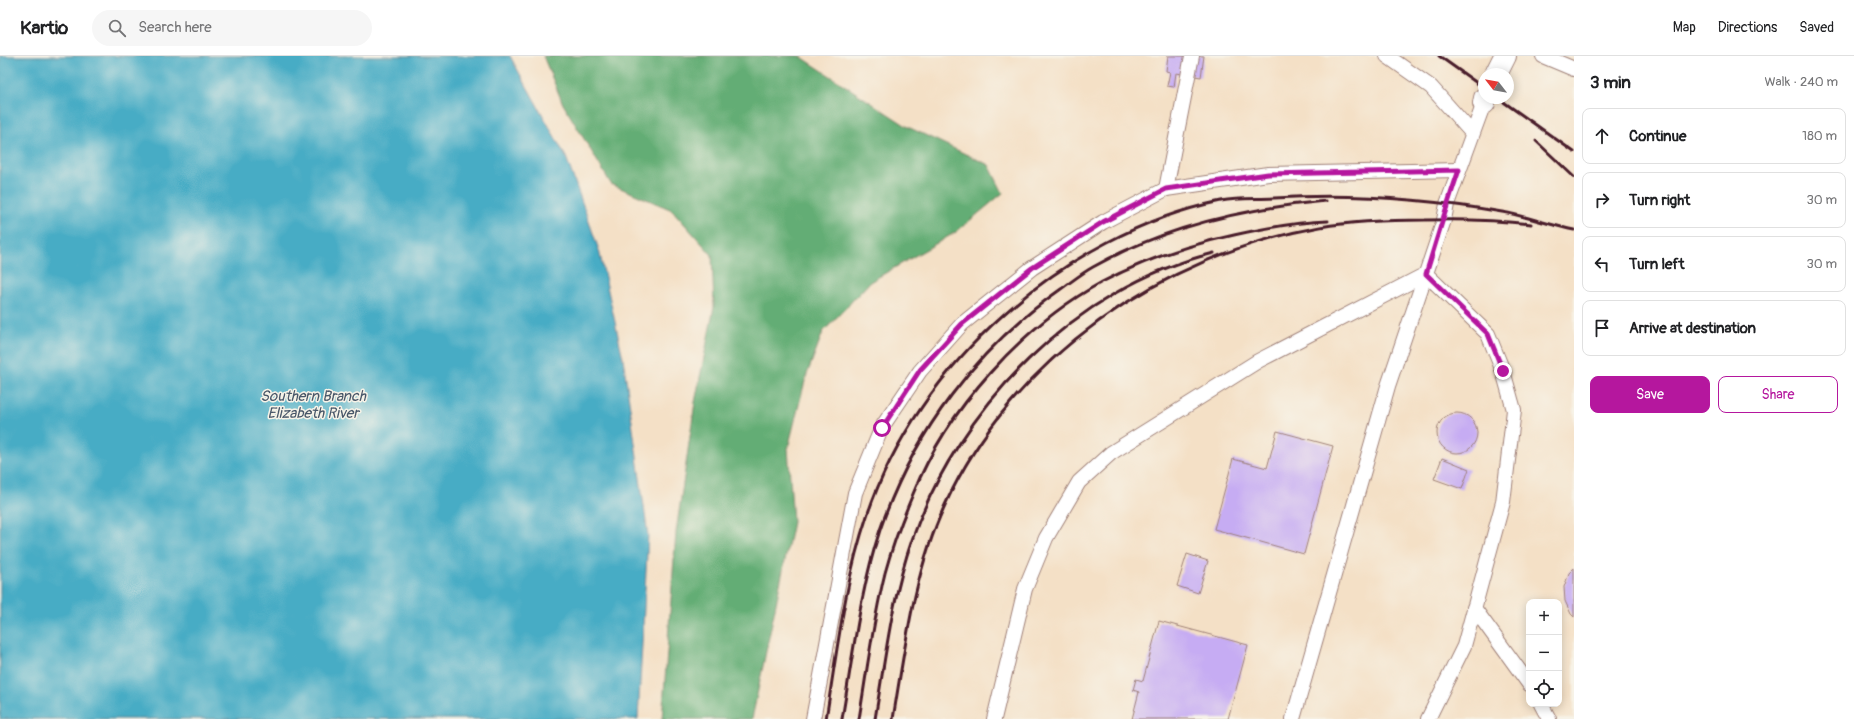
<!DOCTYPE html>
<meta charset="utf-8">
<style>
:root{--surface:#fff;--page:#f6f6f6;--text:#202124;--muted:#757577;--line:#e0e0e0;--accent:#b5179e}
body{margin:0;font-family:Pangolin,sans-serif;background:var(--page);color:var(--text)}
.controls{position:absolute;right:12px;bottom:12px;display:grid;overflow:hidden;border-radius:8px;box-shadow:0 2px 10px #0003}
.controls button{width:36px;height:36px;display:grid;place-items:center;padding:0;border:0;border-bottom:1px solid var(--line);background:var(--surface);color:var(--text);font:20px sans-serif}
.compass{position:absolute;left:1478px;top:12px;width:36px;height:36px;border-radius:50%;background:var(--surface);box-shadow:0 2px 10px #0003;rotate:301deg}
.stop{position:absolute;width:12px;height:12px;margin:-9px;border:3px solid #b5179e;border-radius:50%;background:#fff}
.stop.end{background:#b5179e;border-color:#fff;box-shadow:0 1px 4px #0008}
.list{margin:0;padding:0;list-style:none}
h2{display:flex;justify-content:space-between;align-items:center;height:52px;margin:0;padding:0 16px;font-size:17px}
h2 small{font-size:13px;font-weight:400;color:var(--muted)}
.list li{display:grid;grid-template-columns:26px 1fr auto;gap:12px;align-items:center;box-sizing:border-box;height:56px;margin:0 8px 8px;padding:0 8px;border:1px solid var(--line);border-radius:8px}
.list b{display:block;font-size:15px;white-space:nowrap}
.list em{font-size:13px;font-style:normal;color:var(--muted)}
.actions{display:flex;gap:8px;padding:12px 16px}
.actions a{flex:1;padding:9px 0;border:1px solid var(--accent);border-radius:8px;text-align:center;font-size:14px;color:var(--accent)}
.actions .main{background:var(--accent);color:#fff}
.icon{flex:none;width:22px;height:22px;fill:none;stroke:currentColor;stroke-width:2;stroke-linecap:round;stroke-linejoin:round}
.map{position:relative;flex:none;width:1574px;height:663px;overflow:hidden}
header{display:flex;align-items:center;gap:24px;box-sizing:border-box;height:56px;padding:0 20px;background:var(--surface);border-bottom:1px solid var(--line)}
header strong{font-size:19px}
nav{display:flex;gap:22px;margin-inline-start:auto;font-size:14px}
.search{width:280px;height:36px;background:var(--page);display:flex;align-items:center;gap:10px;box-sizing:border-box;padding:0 14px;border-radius:22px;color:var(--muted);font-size:15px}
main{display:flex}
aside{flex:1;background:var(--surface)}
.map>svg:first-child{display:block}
.forest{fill:#64ad75;stroke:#576650}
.water{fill:#46acc5;stroke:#486678}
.building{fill:#c6acf3}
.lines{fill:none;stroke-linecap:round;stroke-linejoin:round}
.lane-casing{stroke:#9f8078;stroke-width:16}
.street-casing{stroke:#9f8078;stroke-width:24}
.lane{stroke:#fff;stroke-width:14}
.street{stroke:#fff;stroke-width:22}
.rail{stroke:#4a1f2b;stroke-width:3}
.route{stroke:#b5179e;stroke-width:5}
.labels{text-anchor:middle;stroke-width:3;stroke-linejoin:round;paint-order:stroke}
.water-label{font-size:15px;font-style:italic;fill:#485769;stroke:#f7f3e8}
</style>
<header>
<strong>Kartio</strong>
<div class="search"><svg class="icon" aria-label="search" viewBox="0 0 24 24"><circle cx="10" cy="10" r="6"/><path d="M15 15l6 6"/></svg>Search here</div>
<nav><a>Map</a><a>Directions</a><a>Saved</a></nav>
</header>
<main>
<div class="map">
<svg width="1574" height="663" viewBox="0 0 1574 663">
<rect width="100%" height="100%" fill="#f7f3e8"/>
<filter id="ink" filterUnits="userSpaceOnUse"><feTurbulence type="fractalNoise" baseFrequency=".025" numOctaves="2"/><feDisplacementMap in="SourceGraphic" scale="8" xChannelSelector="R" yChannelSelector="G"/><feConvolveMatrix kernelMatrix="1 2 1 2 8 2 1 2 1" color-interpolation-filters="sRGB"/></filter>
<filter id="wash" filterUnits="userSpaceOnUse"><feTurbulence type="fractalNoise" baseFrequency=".012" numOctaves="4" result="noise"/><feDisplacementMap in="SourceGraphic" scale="16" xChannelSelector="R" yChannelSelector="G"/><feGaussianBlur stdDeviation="0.9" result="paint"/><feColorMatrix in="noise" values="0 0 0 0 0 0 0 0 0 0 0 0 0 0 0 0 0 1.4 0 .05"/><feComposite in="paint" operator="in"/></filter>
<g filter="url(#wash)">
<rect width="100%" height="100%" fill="#f4e0c6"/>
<polygon class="forest" points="543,0 800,0 908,71 989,109 1003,137 956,176 870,226 823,276 806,321 788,392 793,466 752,663 662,663 676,476 695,346 714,251 712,199 672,154 611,128 563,48"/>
<polygon class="water" points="0,0 510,0 566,101 599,194 623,302 648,479 638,663 0,663"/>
<g id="blocks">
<g class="building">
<polygon points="1168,0 1204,0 1201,21 1176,17 1174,31 1167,30 1170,16 1166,15"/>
<circle cx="1457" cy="377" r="20"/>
<polygon points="1277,375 1333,390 1304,498 1214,473 1233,403 1267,412"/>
<polygon points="1442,402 1469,413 1462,433 1434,423"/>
<polygon points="1187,498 1208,505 1198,537 1177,530"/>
<polygon points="1574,512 1574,561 1571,558 1565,545 1564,531 1569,517"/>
<polygon points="1159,565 1248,589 1228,663 1132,663 1139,636 1133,634 1136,623 1143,625"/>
</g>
</g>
</g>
<g filter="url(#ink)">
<use href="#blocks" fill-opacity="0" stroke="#9f8078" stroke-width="1"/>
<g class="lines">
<defs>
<g id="lane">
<polyline points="1387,0 1431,31 1472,77"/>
<polyline points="1543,0 1574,13"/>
<polyline points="1166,133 1192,0"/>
<polyline points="1474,552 1529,628"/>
<polyline points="1541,648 1549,663"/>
<polyline points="813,663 855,437 882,371 920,315 962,268 1032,212 1103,166 1166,133 1268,118 1459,114"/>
<polyline points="994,663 1025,533 1046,482 1079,426 1111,397 1258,305 1426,218 1488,278 1503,315 1514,354 1503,446 1464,590 1428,663"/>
<polyline points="1293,663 1388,330 1444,164 1447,148 1484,47"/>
</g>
<g id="street">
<polyline points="1496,18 1505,0"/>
<polyline points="1484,47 1485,42"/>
</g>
</defs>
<use href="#lane" class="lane-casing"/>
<use href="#street" class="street-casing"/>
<use href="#lane" class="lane"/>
<use href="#street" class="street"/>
<g class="rail">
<polyline points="1439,0 1484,32"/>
<polyline points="1498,42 1574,96"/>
<polyline points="1536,85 1574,121"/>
<path d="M 826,663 C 837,595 845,525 867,460 C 917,309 1065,177 1221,145 C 1238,142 1257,143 1274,142 C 1350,137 1427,143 1502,156 C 1526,160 1550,169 1574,174"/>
<path d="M 842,663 C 853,600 860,535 880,474 C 913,377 977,292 1061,233 C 1071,226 1082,217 1093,211 C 1164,171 1246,152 1326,145"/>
<path d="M 859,663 C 867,615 873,565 885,517 C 892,491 902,464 913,438 C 947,353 1022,270 1102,226 C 1144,204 1188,189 1234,179 C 1265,172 1296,166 1328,165"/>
<path d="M 875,663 C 885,604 892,541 912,484 C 958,352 1076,230 1214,197"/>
<path d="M 893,663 C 905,591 914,516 945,449 C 1013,301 1163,199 1320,171 C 1355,165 1390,164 1425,164 C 1461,163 1496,164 1531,168"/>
</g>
</g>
</g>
<g class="lines" filter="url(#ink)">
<path class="route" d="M 882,372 L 920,314 L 962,268 L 1032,212 L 1103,166 L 1166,133 L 1268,118 L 1459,114 C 1447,148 1437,183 1426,218 L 1488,278 L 1503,315"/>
</g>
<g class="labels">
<g class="water-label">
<text x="313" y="345">Southern Branch<tspan x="313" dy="17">Elizabeth River</tspan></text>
</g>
</g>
</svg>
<div class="controls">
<button>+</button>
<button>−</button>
<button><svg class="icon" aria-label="locate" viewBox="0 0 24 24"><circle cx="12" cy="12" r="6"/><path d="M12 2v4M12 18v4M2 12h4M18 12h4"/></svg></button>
</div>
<svg class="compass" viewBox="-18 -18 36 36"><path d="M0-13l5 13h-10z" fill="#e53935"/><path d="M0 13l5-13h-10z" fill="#757577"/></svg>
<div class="stop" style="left:882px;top:372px"></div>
<div class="stop end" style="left:1503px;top:315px"></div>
</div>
<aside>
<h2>3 min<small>Walk · 240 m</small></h2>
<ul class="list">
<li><svg class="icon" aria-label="ahead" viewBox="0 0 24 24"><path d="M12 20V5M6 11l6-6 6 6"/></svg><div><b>Continue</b></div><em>180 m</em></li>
<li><svg class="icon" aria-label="right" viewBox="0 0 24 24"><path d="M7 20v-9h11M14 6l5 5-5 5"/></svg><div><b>Turn right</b></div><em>30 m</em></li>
<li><svg class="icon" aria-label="left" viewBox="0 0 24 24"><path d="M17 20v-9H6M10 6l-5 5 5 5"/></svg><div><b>Turn left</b></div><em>30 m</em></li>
<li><svg class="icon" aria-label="arrive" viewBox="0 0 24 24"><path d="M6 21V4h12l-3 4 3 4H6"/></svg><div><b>Arrive at destination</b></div></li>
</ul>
<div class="actions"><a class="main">Save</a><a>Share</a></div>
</aside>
</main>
